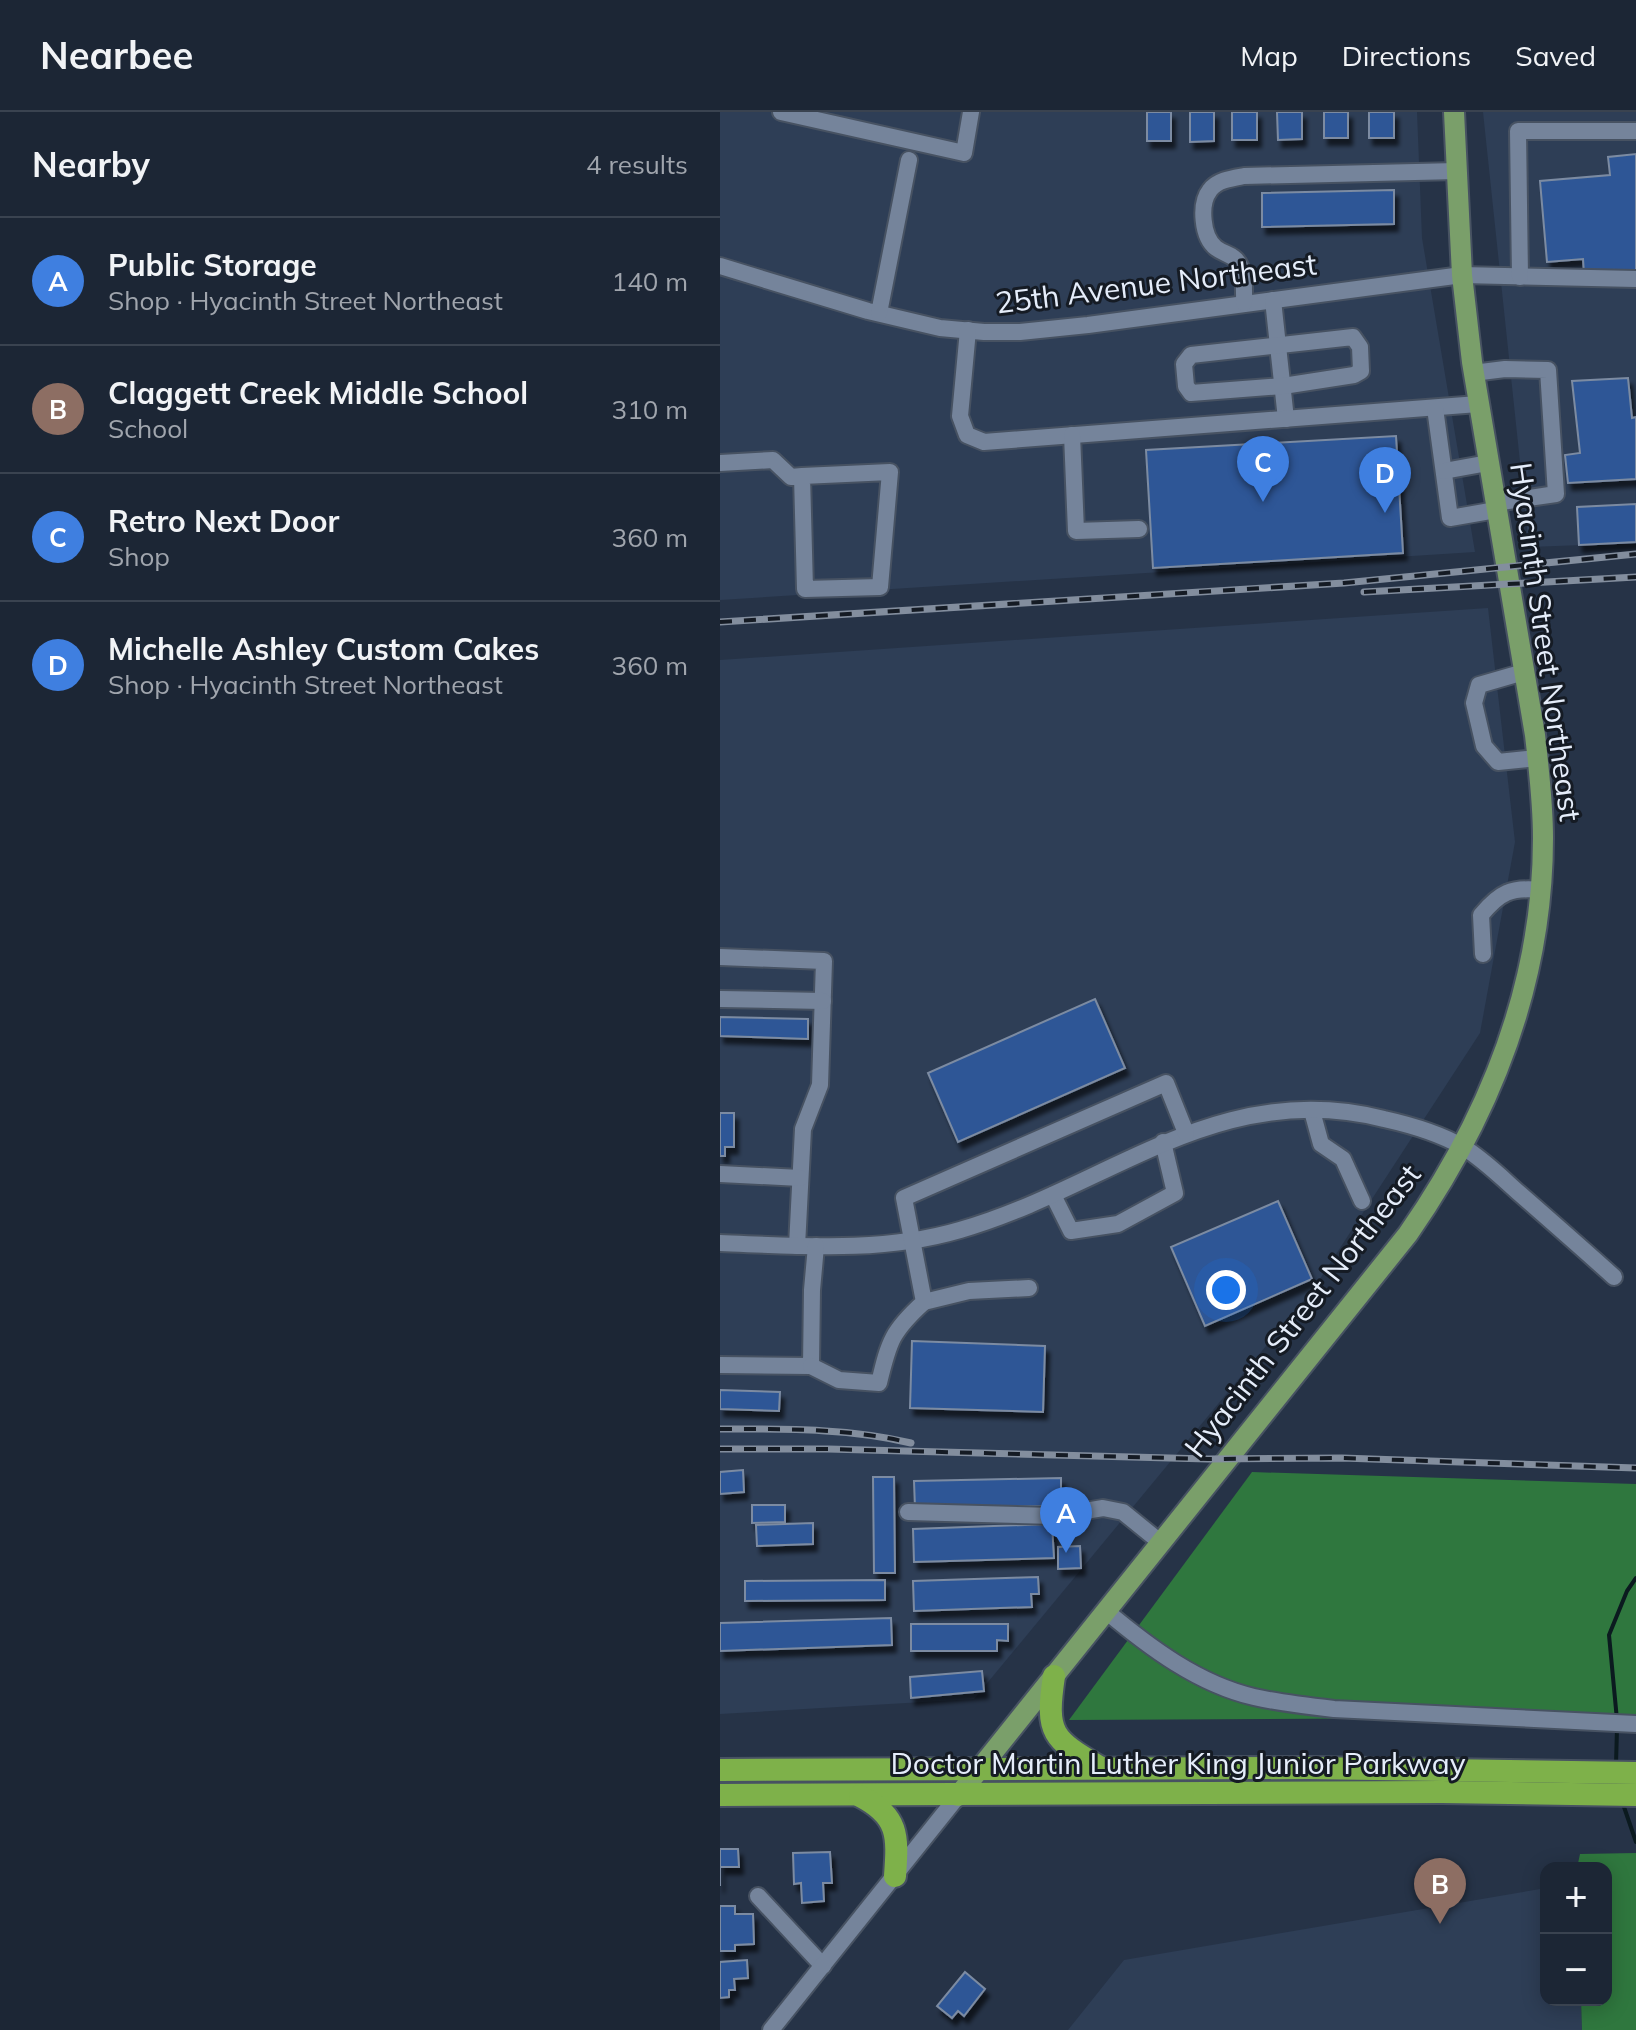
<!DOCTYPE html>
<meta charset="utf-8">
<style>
:root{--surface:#1c2635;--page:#252e3d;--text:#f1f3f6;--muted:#a0a5ad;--line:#3a4350;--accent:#90cd41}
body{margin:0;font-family:Mulish,sans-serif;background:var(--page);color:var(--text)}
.controls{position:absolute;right:24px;bottom:24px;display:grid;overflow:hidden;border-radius:16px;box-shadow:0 4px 20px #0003}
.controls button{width:72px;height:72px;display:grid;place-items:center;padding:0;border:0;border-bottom:2px solid var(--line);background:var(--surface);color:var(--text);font:40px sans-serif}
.you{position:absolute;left:506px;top:1178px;width:28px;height:28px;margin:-20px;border:6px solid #fff;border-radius:50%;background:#1a73e8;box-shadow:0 0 0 12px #1a73e833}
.badge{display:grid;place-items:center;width:52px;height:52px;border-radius:50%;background:var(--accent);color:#fff;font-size:26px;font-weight:700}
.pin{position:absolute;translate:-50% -66px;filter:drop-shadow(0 2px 4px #0008)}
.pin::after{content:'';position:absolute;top:42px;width:28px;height:24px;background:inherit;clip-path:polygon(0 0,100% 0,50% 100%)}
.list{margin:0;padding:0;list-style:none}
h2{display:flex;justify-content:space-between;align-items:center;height:104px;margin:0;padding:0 32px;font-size:34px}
h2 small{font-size:26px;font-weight:400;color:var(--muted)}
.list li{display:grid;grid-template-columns:52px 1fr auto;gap:24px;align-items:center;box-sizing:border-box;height:128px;padding:0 32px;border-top:2px solid var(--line)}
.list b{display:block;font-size:30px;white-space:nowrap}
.list p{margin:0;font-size:26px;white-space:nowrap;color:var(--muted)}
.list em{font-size:26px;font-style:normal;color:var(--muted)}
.map{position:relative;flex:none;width:916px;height:1918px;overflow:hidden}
header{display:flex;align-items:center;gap:48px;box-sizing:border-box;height:112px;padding:0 40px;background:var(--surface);border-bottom:2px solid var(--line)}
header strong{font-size:38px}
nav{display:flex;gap:44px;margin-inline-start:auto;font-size:28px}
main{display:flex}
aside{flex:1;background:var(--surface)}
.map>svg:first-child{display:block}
.built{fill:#2e3e56}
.forest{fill:#2f773e}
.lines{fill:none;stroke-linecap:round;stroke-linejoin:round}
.stream{stroke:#0b1a1f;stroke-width:4}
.building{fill:#2d5796;stroke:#7c8ba2;stroke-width:2;filter:url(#shadow)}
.minor-casing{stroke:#475262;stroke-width:20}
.major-casing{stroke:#475262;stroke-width:24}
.highway-casing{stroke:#475262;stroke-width:26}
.minor{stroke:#75849b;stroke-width:16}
.major{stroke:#7a9f6a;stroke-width:20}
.highway{stroke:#7eb14a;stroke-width:22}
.rail-casing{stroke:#838e9e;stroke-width:7}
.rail{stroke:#151b24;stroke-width:4;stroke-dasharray:12;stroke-linecap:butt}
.labels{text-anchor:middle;stroke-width:6;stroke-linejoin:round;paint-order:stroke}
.street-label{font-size:30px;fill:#e5edfa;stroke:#151b24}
</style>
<header>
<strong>Nearbee</strong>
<nav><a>Map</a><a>Directions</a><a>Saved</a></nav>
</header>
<main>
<aside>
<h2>Nearby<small>4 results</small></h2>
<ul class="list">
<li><span class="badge" style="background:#3f7fe0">A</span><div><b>Public Storage</b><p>Shop · Hyacinth Street Northeast</p></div><em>140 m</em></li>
<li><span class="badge" style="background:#8d6e63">B</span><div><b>Claggett Creek Middle School</b><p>School</p></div><em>310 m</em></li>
<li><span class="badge" style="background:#3f7fe0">C</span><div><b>Retro Next Door</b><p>Shop</p></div><em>360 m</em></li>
<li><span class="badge" style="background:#3f7fe0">D</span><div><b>Michelle Ashley Custom Cakes</b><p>Shop · Hyacinth Street Northeast</p></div><em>360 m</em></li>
</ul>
</aside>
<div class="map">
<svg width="916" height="1918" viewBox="0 0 916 1918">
<defs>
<filter id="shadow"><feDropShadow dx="4" dy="7" stdDeviation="2" flood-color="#0009"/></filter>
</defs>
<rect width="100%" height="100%" fill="#263347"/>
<g class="built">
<polygon points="0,0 697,0 702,126 755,440 0,488"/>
<polygon points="763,0 916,0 916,431 809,435"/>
<polygon points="768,496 795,730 760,921 594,1176 254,1587 0,1602 0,548"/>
<polygon points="826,1776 826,1888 861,1888 862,1918 348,1918 404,1848"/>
</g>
<g class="forest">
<polygon points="532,1360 916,1372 916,1605 349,1608"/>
<polygon points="916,1741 916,1918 862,1918 861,1888 886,1888 886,1756 857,1756 860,1742"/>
</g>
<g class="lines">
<g class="stream">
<polyline points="897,1608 889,1523 907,1479 916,1466"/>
<polyline points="896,1652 897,1617"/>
<polyline points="903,1692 916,1730"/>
</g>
</g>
<g class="building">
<rect x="427" y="0" width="24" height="29"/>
<polygon points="470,0 494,0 494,29 470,30"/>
<rect x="512" y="0" width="25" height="28"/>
<polygon points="557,0 582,0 582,27 558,28"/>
<rect x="604" y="0" width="24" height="26"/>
<rect x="649" y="0" width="25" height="26"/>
<polygon points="916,42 916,158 864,162 863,147 827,150 820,69 890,63 888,45"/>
<polygon points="674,78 674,112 542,115 542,81"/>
<polygon points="908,266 912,306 916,305 916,367 848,371 845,343 860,341 852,269"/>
<polygon points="676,324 683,441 433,456 426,338"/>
<polygon points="916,392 916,430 859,433 857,395"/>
<polygon points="375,887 405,956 238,1030 208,961"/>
<polygon points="0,905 88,907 88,927 0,924"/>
<polygon points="0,1001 14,1001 14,1035 5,1035 5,1044 0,1044"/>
<polygon points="558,1089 592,1167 485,1214 451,1135"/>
<polygon points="192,1229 325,1234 323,1300 190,1296"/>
<polygon points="0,1278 60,1280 59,1299 0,1297"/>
<polygon points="23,1358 24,1380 0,1382 0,1360"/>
<polygon points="153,1365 174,1365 175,1461 154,1461"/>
<polygon points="341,1366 341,1394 195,1396 194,1369"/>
<polygon points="32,1393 65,1393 65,1410 32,1411"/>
<polygon points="93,1411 93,1432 37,1434 36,1413"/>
<polygon points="332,1412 334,1446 194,1450 193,1417"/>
<polygon points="360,1434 361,1456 338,1457 338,1435"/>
<polygon points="318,1465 319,1482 311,1482 312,1495 194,1499 193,1469"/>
<polygon points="165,1468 165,1488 25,1489 25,1469"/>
<polygon points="171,1506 172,1533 0,1539 0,1511"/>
<polygon points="191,1512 288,1512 288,1529 277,1528 277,1539 191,1539"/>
<polygon points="262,1559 264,1579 191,1586 190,1565"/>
<polygon points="0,1737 18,1737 19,1755 0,1755 0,1774"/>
<polygon points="110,1740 112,1771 103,1771 104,1789 82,1791 81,1771 74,1772 73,1741"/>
<polygon points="0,1794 15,1794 15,1802 33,1802 34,1832 15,1833 15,1839 0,1839"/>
<polygon points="27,1848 28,1866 14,1867 15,1878 9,1878 9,1885 0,1886 0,1850"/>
<polygon points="245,1860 265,1877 244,1904 238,1899 232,1906 217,1894"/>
</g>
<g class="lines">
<defs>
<g id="minor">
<polyline points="61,0 244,41 251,0"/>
<polyline points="0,154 148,199 220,216 264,220 300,220 368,213 742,163 916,167"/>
<polyline points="800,165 798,19 916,19"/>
<polyline points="553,188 566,307"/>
<path d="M 524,191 C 524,180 525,164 520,154 C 515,142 505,143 496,136 C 482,125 479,92 490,78 C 497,68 513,66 524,64 L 737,59"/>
<polyline points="159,201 189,48"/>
<polyline points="248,218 240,304 247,323 264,330 758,292"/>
<polygon points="633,225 640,235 641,259 634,263 563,274 471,281 466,274 464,252 471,243"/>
<polyline points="753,261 785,257 828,258 836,382 775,391"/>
<polyline points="715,296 730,406 776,398"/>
<polyline points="352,323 356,419 419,417"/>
<polyline points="0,351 53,348 71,365 82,364 170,360 160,475 85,477 82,364"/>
<polyline points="724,359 768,351"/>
<polyline points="804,560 759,573 754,591 764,634 778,650 817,646"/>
<path d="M 763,842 L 761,803 C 780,780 791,775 821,778"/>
<polyline points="0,845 104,849 100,973 83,1017 77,1134"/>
<polyline points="0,887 103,889"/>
<polyline points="592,999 601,1032 623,1047 642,1089"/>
<polyline points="0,1062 80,1066"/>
<polyline points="333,1083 351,1119 398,1112 455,1081 443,1030"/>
<path d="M 0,1131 C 80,1134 162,1141 240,1118 C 387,1076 498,965 664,1007 C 691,1013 719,1021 743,1035 C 763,1047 781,1065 799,1081 C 831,1109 863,1137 894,1165"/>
<polyline points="204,1190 249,1179 309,1176"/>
<polyline points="0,1253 91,1254 92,1178 96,1134"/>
<path d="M 91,1254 L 119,1268 L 159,1271 C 169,1229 172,1219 204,1190 L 184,1086 L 446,971 L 466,1021"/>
<polyline points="188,1400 335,1404 383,1396 403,1400 440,1430"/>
<path d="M 386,1499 C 429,1535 478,1572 534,1585 C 560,1591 587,1594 614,1597 L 916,1612"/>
<polyline points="38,1784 103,1854"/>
<polyline points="51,1918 238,1684"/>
</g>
<path id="major" d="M 238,1684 L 688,1122 C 770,1004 823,871 823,726 C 823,692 819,657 815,623 L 752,250 L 742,163 L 734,0"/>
<g id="highway">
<path d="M 334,1564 C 325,1623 333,1627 381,1656"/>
<polyline points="0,1658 588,1656 916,1661"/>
<polyline points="0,1683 722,1680 916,1683"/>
<path d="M 140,1684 C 179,1704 178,1724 175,1764"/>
</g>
</defs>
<use href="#minor" class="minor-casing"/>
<use href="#major" class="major-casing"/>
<use href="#highway" class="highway-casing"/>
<use href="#minor" class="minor"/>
<use href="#major" class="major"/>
<use href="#highway" class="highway"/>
<defs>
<g id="rail">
<polyline points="644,480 916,465"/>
<polyline points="0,510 624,471 916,442"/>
<path d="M 0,1317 C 64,1317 129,1316 191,1331"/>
<polyline points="0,1337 108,1337 488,1347 622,1346 916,1356"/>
</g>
</defs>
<use href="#rail" class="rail-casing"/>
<use href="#rail" class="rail"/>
</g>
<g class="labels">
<g class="street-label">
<text transform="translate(436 172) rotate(-7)" y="10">25th Avenue Northeast</text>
<text transform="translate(825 530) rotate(82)" y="10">Hyacinth Street Northeast</text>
<text transform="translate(583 1199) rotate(-52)" y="10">Hyacinth Street Northeast</text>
<text x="458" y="1662">Doctor Martin Luther King Junior Parkway</text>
</g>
</g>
</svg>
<div class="controls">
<button>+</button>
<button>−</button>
</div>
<div class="you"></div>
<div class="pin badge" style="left:346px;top:1441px;background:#3f7fe0">A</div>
<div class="pin badge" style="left:720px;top:1812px;background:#8d6e63">B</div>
<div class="pin badge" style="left:543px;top:390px;background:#3f7fe0">C</div>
<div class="pin badge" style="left:665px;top:401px;background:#3f7fe0">D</div>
</div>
</main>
